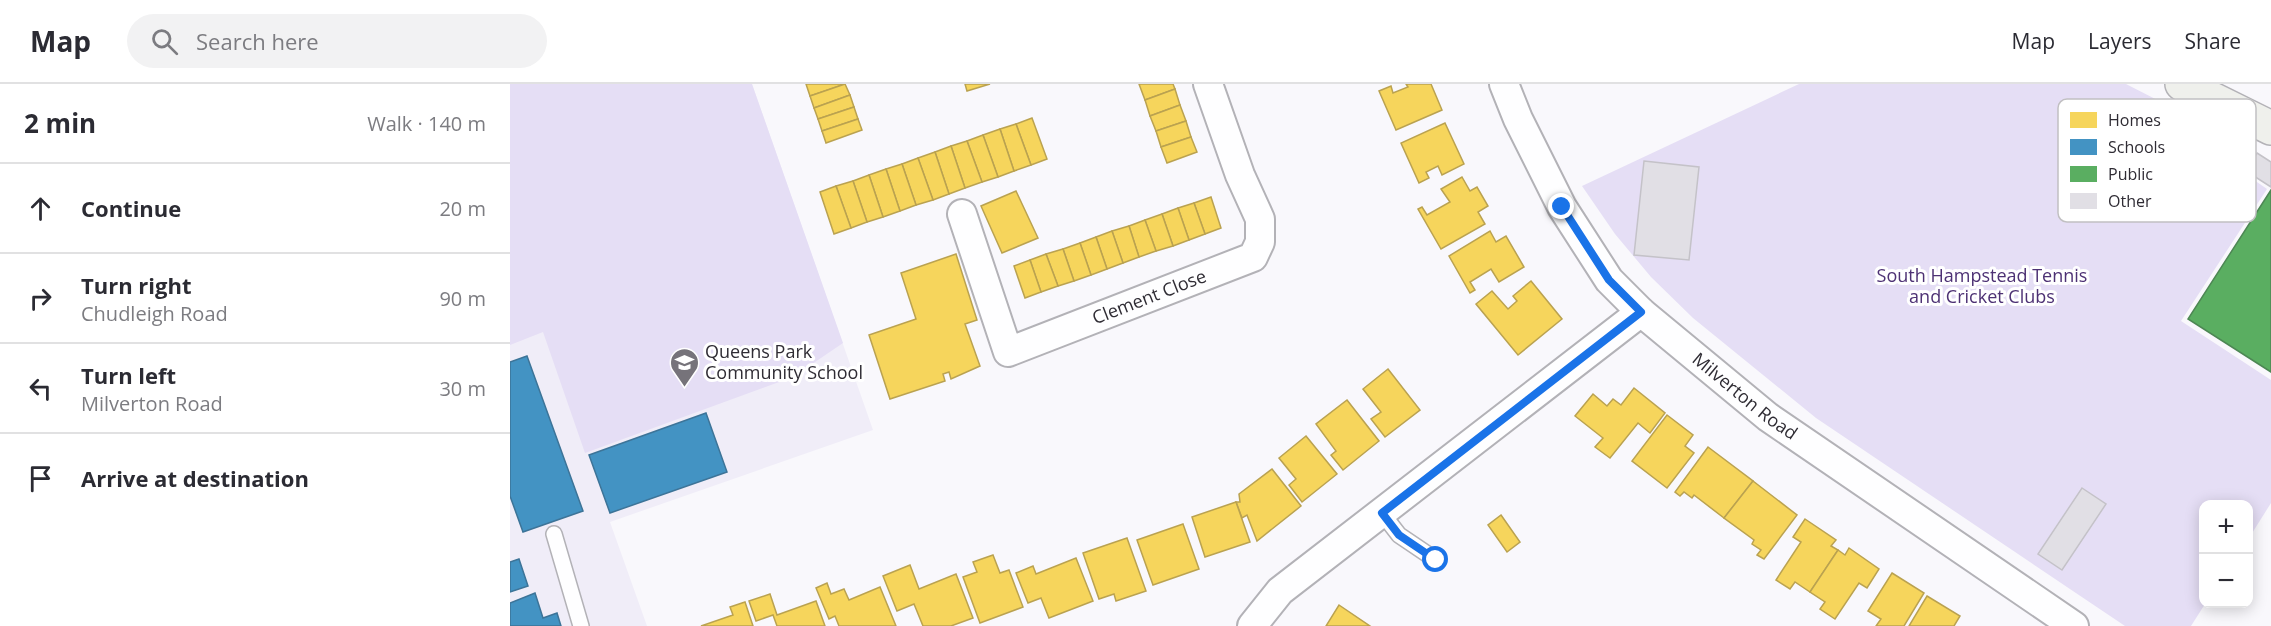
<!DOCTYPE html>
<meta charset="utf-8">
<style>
:root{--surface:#fff;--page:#f2f2f3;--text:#2b2b33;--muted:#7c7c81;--line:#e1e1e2}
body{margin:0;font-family:"Open Sans",sans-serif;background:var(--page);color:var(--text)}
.controls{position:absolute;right:18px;bottom:18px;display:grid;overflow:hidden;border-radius:12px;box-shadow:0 3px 15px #0003}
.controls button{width:54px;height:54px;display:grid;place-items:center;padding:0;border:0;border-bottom:2px solid var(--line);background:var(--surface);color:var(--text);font:30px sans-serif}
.stop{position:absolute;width:18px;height:18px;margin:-14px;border:4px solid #1a73e8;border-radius:50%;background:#fff}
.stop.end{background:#1a73e8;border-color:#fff;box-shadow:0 2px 6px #0008}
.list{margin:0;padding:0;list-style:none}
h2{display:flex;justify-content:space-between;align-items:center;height:78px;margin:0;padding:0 24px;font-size:26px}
h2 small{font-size:20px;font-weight:400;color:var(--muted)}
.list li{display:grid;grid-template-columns:39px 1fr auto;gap:18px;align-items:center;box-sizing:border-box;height:90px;padding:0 24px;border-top:2px solid var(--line)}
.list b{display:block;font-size:22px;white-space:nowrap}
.list p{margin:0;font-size:20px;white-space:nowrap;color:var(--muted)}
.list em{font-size:20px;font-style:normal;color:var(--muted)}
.icon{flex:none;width:33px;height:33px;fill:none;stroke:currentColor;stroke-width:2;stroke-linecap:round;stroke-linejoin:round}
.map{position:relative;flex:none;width:1761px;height:542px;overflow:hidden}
header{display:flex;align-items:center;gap:36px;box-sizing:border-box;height:84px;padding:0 30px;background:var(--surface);border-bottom:2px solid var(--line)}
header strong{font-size:28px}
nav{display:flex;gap:33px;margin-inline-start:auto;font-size:21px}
.search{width:420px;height:54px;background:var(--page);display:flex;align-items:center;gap:15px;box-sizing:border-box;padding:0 21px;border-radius:33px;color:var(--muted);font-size:22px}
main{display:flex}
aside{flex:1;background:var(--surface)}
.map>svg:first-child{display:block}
.built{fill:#f0edf8}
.green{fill:#e5def5}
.homes{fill:#f6d55c;stroke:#baa250;stroke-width:1.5}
.schools{fill:#4393c3;stroke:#3d7498;stroke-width:1.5}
.public{fill:#5aae61;stroke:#4d8754;stroke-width:1.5}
.building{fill:#e1dfe5;stroke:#c4c2c8;stroke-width:1.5}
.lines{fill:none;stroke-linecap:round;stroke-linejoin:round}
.lane-casing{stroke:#b3b2b7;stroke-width:18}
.street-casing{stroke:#b3b2b7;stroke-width:32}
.secondary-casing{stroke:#b3b2b7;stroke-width:36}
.lane{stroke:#fefeff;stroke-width:15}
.street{stroke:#fefeff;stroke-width:28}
.secondary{stroke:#eff0ec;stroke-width:33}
.route{stroke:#1a73e8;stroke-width:8}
.labels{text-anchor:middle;stroke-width:6;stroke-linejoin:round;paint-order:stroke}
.park-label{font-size:18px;fill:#4d3174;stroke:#fff}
.street-label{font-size:18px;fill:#2f2c34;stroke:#fff}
.poi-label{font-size:18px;fill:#2f2c34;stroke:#fff;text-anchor:start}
.key{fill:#fff;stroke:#c1c0c2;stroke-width:1.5}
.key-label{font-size:16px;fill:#2f2c34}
</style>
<header>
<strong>Map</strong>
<div class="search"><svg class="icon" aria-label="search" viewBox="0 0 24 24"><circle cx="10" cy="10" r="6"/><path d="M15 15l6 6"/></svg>Search here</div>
<nav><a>Map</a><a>Layers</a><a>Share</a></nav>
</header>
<main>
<aside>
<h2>2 min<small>Walk · 140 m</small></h2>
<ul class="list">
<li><svg class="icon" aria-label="ahead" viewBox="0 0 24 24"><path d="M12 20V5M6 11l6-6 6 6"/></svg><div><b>Continue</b></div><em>20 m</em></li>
<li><svg class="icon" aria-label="right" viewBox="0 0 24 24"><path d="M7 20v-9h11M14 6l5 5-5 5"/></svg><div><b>Turn right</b><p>Chudleigh Road</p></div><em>90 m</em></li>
<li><svg class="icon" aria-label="left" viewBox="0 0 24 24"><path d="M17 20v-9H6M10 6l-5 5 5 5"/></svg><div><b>Turn left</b><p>Milverton Road</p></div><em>30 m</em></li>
<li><svg class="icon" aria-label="arrive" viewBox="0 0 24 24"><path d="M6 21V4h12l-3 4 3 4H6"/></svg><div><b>Arrive at destination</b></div></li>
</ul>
</aside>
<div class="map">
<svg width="1761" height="542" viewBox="0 0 1761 542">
<rect width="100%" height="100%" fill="#f9f8fc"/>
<polygon class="built" points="0,0 242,0 363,346 100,438 137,542 0,542"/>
<g class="green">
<polygon points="0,0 242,0 333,259 283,293 75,369 33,248 0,261"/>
<polygon points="1289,0 1616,0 1747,67 1734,89 1757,105 1671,237 1761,296 1761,419 1739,454 1738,420 1694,420 1694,520 1695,520 1681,542 1615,542 1306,334 1183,234 1141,193 1105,150 1072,102"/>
</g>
<g class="homes">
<polygon points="296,0 335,0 300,12"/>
<polygon points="335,0 340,11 304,24 300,12"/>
<polygon points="455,0 480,0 457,7"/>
<polygon points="629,0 663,0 665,5 635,16"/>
<polygon points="896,0 921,0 932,26 886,46 869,7 881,2 883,9 898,3"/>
<polygon points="665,5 670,21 640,32 635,16"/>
<polygon points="340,11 344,23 308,35 304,24"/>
<polygon points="670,21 676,37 646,47 640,32"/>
<polygon points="344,23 348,35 312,47 308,35"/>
<polygon points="522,34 537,75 521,81 506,40"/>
<polygon points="348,35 352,46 316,59 312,47"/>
<polygon points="676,37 681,53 651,63 646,47"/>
<polygon points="935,39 954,80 932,91 928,82 916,88 919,94 909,99 891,59"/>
<polygon points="506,40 521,81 504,87 490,45"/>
<polygon points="490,45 504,87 488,93 473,51"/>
<polygon points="473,51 488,93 472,98 457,57"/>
<polygon points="681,53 687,68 657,79 651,63"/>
<polygon points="457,57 472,98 455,104 441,62"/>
<polygon points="441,62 455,104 439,110 425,68"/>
<polygon points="425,68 439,110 423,116 408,74"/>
<polygon points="408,74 423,116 406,121 392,80"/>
<polygon points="392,80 406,121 390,127 376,85"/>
<polygon points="376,85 390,127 373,133 359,91"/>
<polygon points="359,91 373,133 357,138 343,97"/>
<polygon points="952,93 960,107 967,103 978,122 968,128 975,140 931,165 908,125 912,123 917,131 940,118 931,105"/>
<polygon points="343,97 357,138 341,144 326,102"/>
<polygon points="326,102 341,144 324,150 310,108"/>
<polygon points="506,107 528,154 492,169 471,122"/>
<polygon points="701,113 711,144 695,150 684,119"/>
<polygon points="684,119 695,150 679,156 668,124"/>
<polygon points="668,124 679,156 663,162 652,130"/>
<polygon points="652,130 663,162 646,167 635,136"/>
<polygon points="635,136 646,167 629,173 619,142"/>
<polygon points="619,142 629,173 613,179 602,147"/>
<polygon points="602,147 613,179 597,185 586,153"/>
<polygon points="980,147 986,158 996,152 1014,183 989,198 981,185 960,198 965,206 960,209 939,172"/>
<polygon points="586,153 597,185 581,191 570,159"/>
<polygon points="570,159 581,191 564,197 553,165"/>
<polygon points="553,165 564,197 548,202 536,170"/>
<polygon points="446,170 467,236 455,240 470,282 441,295 439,288 433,290 435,297 380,315 359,251 406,235 391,189"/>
<polygon points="536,170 548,202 531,208 520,176"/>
<polygon points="520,176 531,208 515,214 504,182"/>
<polygon points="1021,197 1052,235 1008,271 966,220 982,207 998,225 1007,217 1003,212"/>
<polygon points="878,285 910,326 875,353 861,335 871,328 853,305"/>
<polygon points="1124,304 1155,329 1140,349 1128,339 1100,374 1085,363 1093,354 1065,332 1083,310 1097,322 1103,315 1111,321"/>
<polygon points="837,316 869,357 833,386 821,371 826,367 806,340"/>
<polygon points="1157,331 1183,351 1175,362 1184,369 1157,404 1122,377"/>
<polygon points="796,352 827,390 792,418 779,401 786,395 769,374"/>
<polygon points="1198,363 1243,397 1214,434 1184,411 1182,414 1174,408 1170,412 1165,408"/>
<polygon points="762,385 791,422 747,457 737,431 732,434 726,418 730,418 729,410"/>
<polygon points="1243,397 1287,431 1254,475 1247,471 1251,466 1242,460 1244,456 1214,434"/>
<polygon points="726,418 740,458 695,473 682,433"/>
<polygon points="991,431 1010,458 997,468 978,441"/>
<polygon points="1295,435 1326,456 1321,462 1328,466 1300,508 1285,498 1280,505 1266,496 1291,458 1283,453"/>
<polygon points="673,440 689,485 643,501 627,456"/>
<polygon points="617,454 636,507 606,517 604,510 589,515 573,469"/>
<polygon points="1339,464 1369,485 1357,504 1349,499 1325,535 1310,525 1315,518 1300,508 1328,466 1335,471"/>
<polygon points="483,471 490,489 499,486 513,523 470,539 453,493 467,488 463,478"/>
<polygon points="566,474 583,517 539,534 531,514 518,519 506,489 523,482 526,490"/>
<polygon points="400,481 409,505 446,490 463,534 441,542 413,542 404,520 387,527 373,492"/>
<polygon points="1382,489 1414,509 1394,542 1366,542 1371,535 1358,527"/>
<polygon points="317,499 321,510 334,505 339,516 370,503 386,542 329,542 325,532 319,535 306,504"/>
<polygon points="260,510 267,531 306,517 315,542 267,542 263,531 246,537 239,517"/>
<polygon points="1417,512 1450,532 1444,542 1399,542"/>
<polygon points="235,518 243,542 191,542 223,531 220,523"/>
<polygon points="829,521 860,542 816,542"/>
</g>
<g class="schools">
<polygon points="17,272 73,427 13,448 0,412 0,278"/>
<polygon points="196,329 217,388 100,429 79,371"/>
<polygon points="9,475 18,502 0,508 0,478"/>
<polygon points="25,509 33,534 47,529 51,542 0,542 0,519"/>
</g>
<polygon class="public" points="1761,106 1761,288 1678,235"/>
<g class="building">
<polygon points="1747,69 1761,78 1761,103 1736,87"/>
<polygon points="1134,77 1189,83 1179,176 1124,171"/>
<polygon points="1572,404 1596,420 1552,486 1528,470"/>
</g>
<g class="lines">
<defs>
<g id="lane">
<polyline points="872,429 889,451 926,476"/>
<polyline points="44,450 71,542"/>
</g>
<g id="street">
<path id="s1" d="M 994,0 L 1008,35 L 1052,123 L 1099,196 L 1131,228 L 1258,333 L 1564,542"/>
<path id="s2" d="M 452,130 L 498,268 L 743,173 L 750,158 L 750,135 L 730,91 L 698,0"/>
<polyline points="742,542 770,507 1131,228"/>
</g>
<polyline id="secondary" points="1672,0 1761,44"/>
</defs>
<use href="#lane" class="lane-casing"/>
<use href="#street" class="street-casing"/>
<use href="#secondary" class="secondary-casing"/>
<use href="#lane" class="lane"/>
<use href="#street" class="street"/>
<use href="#secondary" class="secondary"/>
</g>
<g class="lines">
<polyline class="route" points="926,476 889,451 872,429 1131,228 1099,196 1052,123"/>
</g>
<defs>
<symbol id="school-pin" viewBox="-11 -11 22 30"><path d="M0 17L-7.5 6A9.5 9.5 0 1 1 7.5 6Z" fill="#76737a" stroke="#fff"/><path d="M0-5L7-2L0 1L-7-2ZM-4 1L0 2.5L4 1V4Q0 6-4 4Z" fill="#fff"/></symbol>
</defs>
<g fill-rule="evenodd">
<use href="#school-pin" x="158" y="262" width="33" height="45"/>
</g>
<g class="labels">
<g class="park-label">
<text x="1472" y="198">South Hampstead Tennis<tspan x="1472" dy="21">and Cricket Clubs</tspan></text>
</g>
<g class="street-label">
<text dy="6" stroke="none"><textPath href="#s2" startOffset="297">Clement Close</textPath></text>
<text dy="6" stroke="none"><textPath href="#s1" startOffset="402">Milverton Road</textPath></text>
</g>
<g class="poi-label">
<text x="195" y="274">Queens Park<tspan x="195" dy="21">Community School</tspan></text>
</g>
</g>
<rect x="1548" y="15" width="198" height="123" rx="9" class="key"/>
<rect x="1560" y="28" width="27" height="16" fill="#f6d55c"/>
<rect x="1560" y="55" width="27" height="16" fill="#4393c3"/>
<rect x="1560" y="82" width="27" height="16" fill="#5aae61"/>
<rect x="1560" y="109" width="27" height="16" fill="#e1dfe5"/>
<g class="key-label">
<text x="1598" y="42">Homes</text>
<text x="1598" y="69">Schools</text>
<text x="1598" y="96">Public</text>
<text x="1598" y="123">Other</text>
</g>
</svg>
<div class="controls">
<button>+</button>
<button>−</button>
</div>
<div class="stop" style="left:926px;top:476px"></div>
<div class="stop end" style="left:1052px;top:123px"></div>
</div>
</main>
